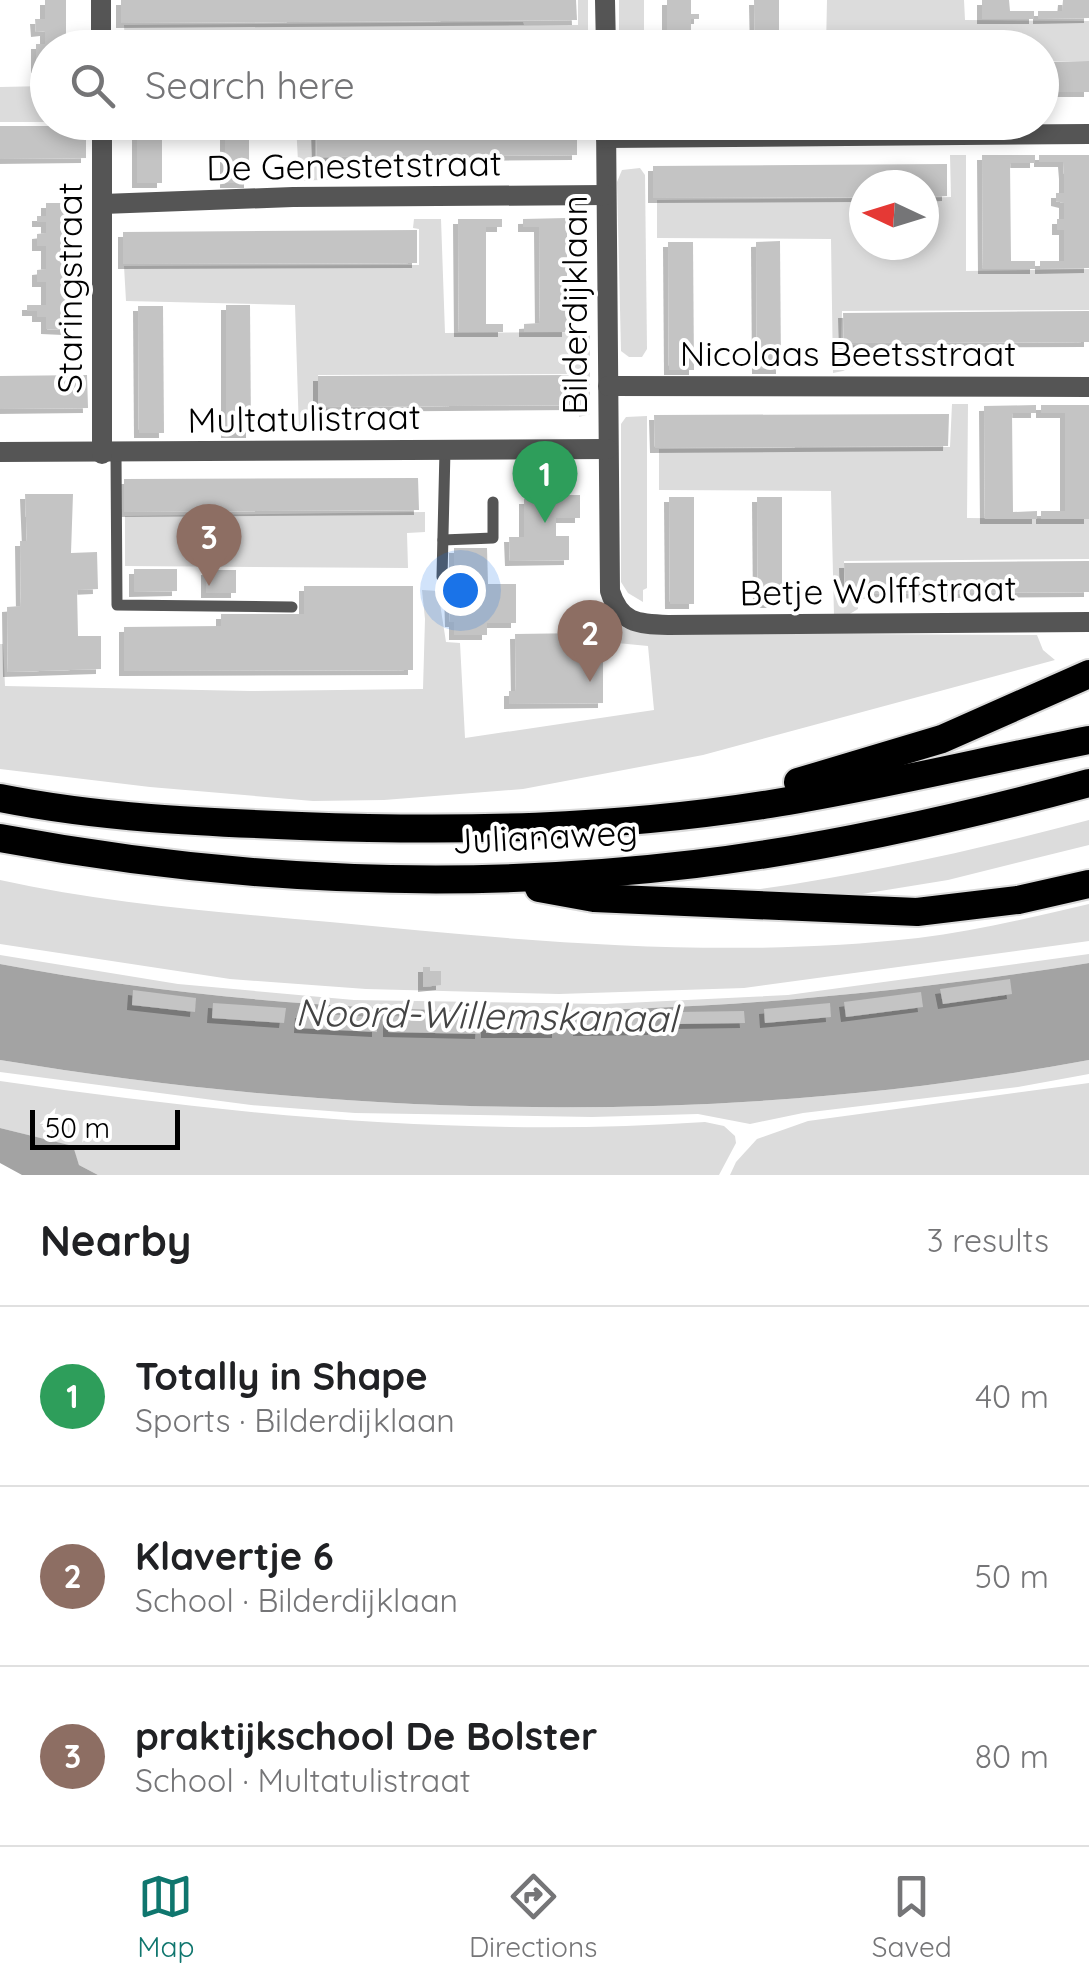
<!DOCTYPE html>
<meta charset="utf-8">
<style>
:root{--surface:#fff;--page:#f6f6f6;--text:#202124;--muted:#757577;--line:#e0e0e0;--accent:#0f766e}
body{margin:0;font-family:Quicksand,sans-serif;background:var(--page);color:var(--text)}
.compass{position:absolute;left:849px;top:170px;width:90px;height:90px;border-radius:50%;background:var(--surface);box-shadow:0 5px 15px #0003;rotate:274deg}
.scale{position:absolute;left:30px;bottom:25px;width:150px;box-sizing:border-box;padding-left:10px;border:5px solid #000;border-top:0;font-size:28px;line-height:35px;white-space:nowrap;color:#000;-webkit-text-stroke:8px #fff;paint-order:stroke}
.you{position:absolute;left:460px;top:590px;width:35px;height:35px;margin:-25px;border:8px solid #fff;border-radius:50%;background:#1a73e8;box-shadow:0 0 0 15px #1a73e833}
.badge{display:grid;place-items:center;width:65px;height:65px;border-radius:50%;background:var(--accent);color:#fff;font-size:32px;font-weight:700}
.pin{position:absolute;translate:-50% -82px;filter:drop-shadow(0 2px 5px #0008)}
.pin::after{content:'';position:absolute;top:52px;width:35px;height:30px;background:inherit;clip-path:polygon(0 0,100% 0,50% 100%)}
.list{margin:0;padding:0;list-style:none}
h2{display:flex;justify-content:space-between;align-items:center;height:130px;margin:0;padding:0 40px;font-size:42px}
h2 small{font-size:32px;font-weight:400;color:var(--muted)}
.list li{display:grid;grid-template-columns:65px 1fr auto;gap:30px;align-items:center;box-sizing:border-box;height:180px;padding:0 40px;border-top:2px solid var(--line)}
.list b{display:block;font-size:38px;white-space:nowrap}
.list p{margin:0;font-size:32px;white-space:nowrap;color:var(--muted)}
.list em{font-size:32px;font-style:normal;color:var(--muted)}
.icon{flex:none;width:55px;height:55px;fill:none;stroke:currentColor;stroke-width:2;stroke-linecap:round;stroke-linejoin:round}
.map{position:relative;flex:none;width:1089px;height:1175px;overflow:hidden}
.search{position:absolute;background:var(--surface);box-shadow:0 5px 15px #0003;left:30px;right:30px;top:30px;height:110px;display:flex;align-items:center;gap:25px;box-sizing:border-box;padding:0 35px;border-radius:55px;color:var(--muted);font-size:38px}
.sheet{height:670px;background:var(--surface)}
nav{display:flex;justify-content:space-around;align-items:center;box-sizing:border-box;height:140px;border-top:2px solid var(--line);background:var(--surface);font-size:28px;color:var(--muted)}
nav a{display:grid;justify-items:center;gap:5px}
nav .on{color:var(--accent)}
.map>svg:first-child{display:block}
.green{fill:#dcdcdc}
.water{fill:#a3a3a3}
.building{fill:#c4c4c4;filter:url(#shadow)}
.lines{fill:none;stroke-linecap:round;stroke-linejoin:round}
.trunk-casing{stroke:#dbdbdb;stroke-width:32}
.service{stroke:#555;stroke-width:11}
.minor{stroke:#555;stroke-width:20}
.trunk{stroke:#000;stroke-width:28}
.labels{text-anchor:middle;stroke-width:8;stroke-linejoin:round;paint-order:stroke}
.street-label{font-size:35px;fill:#000;stroke:#fff}
.water-label{font-size:38px;font-style:italic;fill:#444;stroke:#fff}
</style>
<div class="map">
<svg width="1089" height="1175" viewBox="0 0 1089 1175">
<defs>
<filter id="shadow"><feDropShadow dx="-5" dy="5" stdDeviation="0" flood-color="#0004"/></filter>
</defs>
<rect width="100%" height="100%" fill="#fff"/>
<g class="green">
<polygon points="578,0 588,0 588,47 125,47 124,25 523,22 524,25 578,25"/>
<rect x="619" y="0" width="25" height="47"/>
<polygon points="827,0 964,0 965,20 1089,21 1089,61 1042,61 1042,48 826,47"/>
<polygon points="47,86 47,122 0,122 0,87"/>
<polygon points="296,123 296,122 569,123 315,126 315,158 341,158 340,179 299,181"/>
<polygon points="950,155 966,155 966,271 1089,269 1089,310 842,311 841,345 870,346 869,358 843,371 833,373 831,239 657,238 657,200 864,198 864,245 924,245 924,198 951,197"/>
<polygon points="640,168 645,175 647,349 642,357 629,357 621,351 617,182 622,170"/>
<polygon points="414,219 441,219 445,333 590,332 590,414 579,417 580,374 318,375 318,408 332,409 330,431 299,432 295,305 126,301 124,266 419,265 419,229 413,228"/>
<polygon points="952,404 968,404 967,518 1089,519 1089,559 844,561 844,595 858,596 858,609 848,615 834,616 831,491 659,490 659,449 950,447"/>
<polygon points="647,416 647,588 643,590 643,602 628,593 621,582 621,424 626,417"/>
<polygon points="425,512 425,532 407,533 408,568 125,566 125,516"/>
<path d="M 422,590 L 438,591 L 446,642 L 460,643 L 465,738 L 654,710 L 648,646 L 617,643 L 590,629 L 609,614 C 619,628 632,632 649,633 L 1037,635 L 1043,650 L 1055,660 L 703,755 L 523,789 L 384,800 L 313,801 L 150,787 L 0,769 L 0,644 L 3,644 L 5,686 L 250,691 L 423,689 L 425,619 Z"/>
<path d="M 1089,820 L 1089,845 L 948,880 L 831,899 L 739,892 C 858,876 973,851 1089,820 Z"/>
<path d="M 0,880 C 107,904 220,912 330,922 C 524,941 724,960 918,938 C 976,931 1033,917 1089,904 L 1089,941 L 744,988 L 559,994 L 366,989 L 230,979 L 0,944 Z"/>
<path d="M 1089,954 L 1089,963 C 728,1021 361,1032 0,964 L 0,955 L 178,984 L 354,1000 L 605,1004 L 788,995 Z"/>
<path d="M 0,1060 C 360,1119 729,1127 1089,1060 L 1089,1074 L 1018,1087 L 803,1113 L 750,1124 L 698,1114 L 592,1117 L 355,1113 L 251,1105 L 0,1072 Z"/>
<path d="M 0,1081 C 234,1115 468,1138 705,1122 L 724,1126 L 735,1136 L 736,1143 L 719,1175 L 98,1175 L 79,1165 L 72,1146 L 0,1128 Z"/>
<polygon points="1089,1083 1089,1175 730,1175 736,1162 757,1139 808,1121"/>
</g>
<g class="water">
<path d="M 1089,963 L 1089,1060 C 729,1127 360,1119 0,1060 L 0,964 C 361,1032 728,1021 1089,963 Z"/>
<polygon points="0,1128 73,1146 79,1165 98,1175 22,1175 0,1163"/>
</g>
<g class="building">
<polygon points="45,0 66,0 66,48 48,48 48,68 36,68 36,44 45,44 45,31 36,32 35,19 45,19"/>
<polygon points="121,0 576,0 577,20 121,23"/>
<polygon points="667,0 691,0 691,14 699,14 699,19 691,19 691,48 667,48"/>
<polygon points="754,0 779,0 779,48 755,48"/>
<polygon points="982,0 1009,0 1010,11 1034,11 1034,19 982,19"/>
<polygon points="1063,0 1089,0 1089,18 1038,19 1038,11 1062,11"/>
<polygon points="1089,61 1089,92 1042,92 1042,62"/>
<rect x="137" y="122" width="25" height="61"/>
<polygon points="225,122 258,122 258,130 249,131 249,183 225,183"/>
<polygon points="577,124 577,155 317,157 316,127"/>
<polygon points="0,126 86,126 86,158 0,159"/>
<polygon points="982,155 1035,155 1035,163 1010,163 1011,261 1035,261 1035,269 983,269"/>
<polygon points="1039,155 1089,155 1089,268 1040,269 1040,261 1064,261 1064,230 1057,230 1057,219 1064,219 1064,203 1056,201 1056,193 1064,193 1064,174 1063,162 1039,162"/>
<polygon points="947,164 947,196 924,197 924,185 864,185 864,197 653,198 653,166"/>
<polygon points="46,203 67,203 68,330 46,329 46,317 37,317 37,311 27,311 27,305 46,305 46,282 37,282 37,270 46,269 46,246 37,246 37,234 46,233 46,222 37,222 37,216 46,216"/>
<polygon points="567,218 567,332 524,332 524,324 540,323 539,227 523,227 523,219"/>
<polygon points="458,219 502,219 502,227 486,227 486,324 503,324 503,332 459,332"/>
<polygon points="417,230 417,263 123,264 123,232"/>
<polygon points="780,241 781,369 757,369 756,242"/>
<polygon points="668,242 693,242 694,370 669,370"/>
<polygon points="226,305 250,305 251,433 226,433"/>
<polygon points="138,306 163,306 164,433 139,433"/>
<polygon points="1089,311 1089,342 844,343 843,313"/>
<polygon points="87,375 88,408 0,409 0,376"/>
<polygon points="579,375 579,405 318,407 318,376"/>
<polygon points="1036,405 1036,413 1012,413 1013,512 1037,511 1037,519 985,519 984,406"/>
<polygon points="1041,405 1089,405 1089,519 1041,519 1041,511 1065,511 1065,413 1041,413"/>
<polygon points="949,414 948,446 655,448 654,415"/>
<polygon points="418,478 419,510 124,512 124,479"/>
<polygon points="25,494 73,494 71,553 97,552 98,589 77,590 78,636 101,636 101,669 8,672 7,607 21,606 20,541 27,541"/>
<polygon points="532,495 580,495 580,518 556,518 556,536 569,536 569,560 510,561 509,537 524,537 524,499 532,499"/>
<polygon points="669,497 694,497 694,604 670,604"/>
<polygon points="757,497 782,497 782,603 758,603"/>
<polygon points="454,548 487,548 488,584 516,584 516,623 487,623 487,635 454,635 454,622 450,622 449,585 454,585"/>
<polygon points="1089,561 1089,592 845,594 844,563"/>
<polygon points="134,569 177,569 177,591 134,592"/>
<rect x="206" y="570" width="30" height="23"/>
<polygon points="304,586 413,586 413,670 124,671 124,627 221,626 221,614 304,614"/>
<polygon points="585,633 585,657 579,657 579,662 603,662 603,703 509,704 509,691 516,691 515,634"/>
<polygon points="423,967 430,967 430,971 441,971 441,985 423,987"/>
<polygon points="1010,979 1012,994 943,1004 940,989"/>
<polygon points="133,990 196,998 195,1012 132,1005"/>
<polygon points="921,992 923,1007 846,1017 844,1002"/>
<polygon points="213,1003 286,1008 284,1023 212,1018"/>
<polygon points="830,1003 831,1017 765,1023 764,1009"/>
<polygon points="744,1011 745,1023 678,1024 678,1012"/>
<polygon points="300,1013 377,1017 377,1032 299,1028"/>
<polygon points="388,1016 481,1019 480,1034 388,1032"/>
<polygon points="653,1016 653,1030 578,1031 577,1018"/>
<polygon points="486,1018 557,1019 557,1033 486,1033"/>
</g>
<g class="lines">
<defs>
<g id="trunk">
<polyline points="798,782 942,739 1089,674"/>
<path d="M 0,798 C 100,818 200,822 301,826 C 459,832 614,829 770,804 C 877,787 983,761 1089,740"/>
<path d="M 0,838 C 230,881 462,892 695,864 C 828,848 960,818 1089,783"/>
<polyline points="539,888 594,898 917,912 1018,900 1089,884"/>
</g>
</defs>
<use href="#trunk" class="trunk-casing"/>
<g class="service">
<polyline points="116,454 117,605 292,607"/>
<polyline points="443,540 493,538 493,502"/>
<polyline points="442,577 445,450"/>
</g>
<g class="minor">
<polyline points="101,0 101,48"/>
<polyline points="605,0 606,48"/>
<path d="M 606,122 L 610,591 C 620,623 637,624 668,625 L 1089,622"/>
<polyline points="606,138 1089,134"/>
<polyline points="103,204 293,197 606,195"/>
<polyline points="608,386 1089,387"/>
<polyline points="0,452 608,449"/>
<polyline points="102,454 102,122"/>
</g>
<use href="#trunk" class="trunk"/>
</g>
<g class="labels">
<g class="street-label">
<text transform="translate(354 166) rotate(-1)" y="12">De Genestetstraat</text>
<text transform="translate(70 288) rotate(-90)" y="12">Staringstraat</text>
<text transform="translate(575 305) rotate(-90)" y="12">Bilderdijklaan</text>
<text x="848" y="366">Nicolaas Beetsstraat</text>
<text transform="translate(304 419) rotate(-1)" y="12">Multatulistraat</text>
<text transform="translate(878 591) rotate(-1)" y="12">Betje Wolffstraat</text>
<text transform="translate(545 837) rotate(-3)" y="12">Julianaweg</text>
</g>
<g class="water-label">
<text transform="translate(486 1016) rotate(1)" y="13">Noord-Willemskanaal</text>
</g>
</g>
</svg>
<svg class="compass" viewBox="-18 -18 36 36"><path d="M0-13l5 13h-10z" fill="#e53935"/><path d="M0 13l5-13h-10z" fill="#757577"/></svg>
<div class="scale">50 m</div>
<div class="you"></div>
<div class="pin badge" style="left:545px;top:523px;background:#2e9e5b">1</div>
<div class="pin badge" style="left:590px;top:682px;background:#8d6e63">2</div>
<div class="pin badge" style="left:209px;top:586px;background:#8d6e63">3</div>
<div class="search"><svg class="icon" aria-label="search" viewBox="0 0 24 24"><circle cx="10" cy="10" r="6"/><path d="M15 15l6 6"/></svg>Search here</div>
</div>
<section class="sheet">
<h2>Nearby<small>3 results</small></h2>
<ul class="list">
<li><span class="badge" style="background:#2e9e5b">1</span><div><b>Totally in Shape</b><p>Sports · Bilderdijklaan</p></div><em>40 m</em></li>
<li><span class="badge" style="background:#8d6e63">2</span><div><b>Klavertje 6</b><p>School · Bilderdijklaan</p></div><em>50 m</em></li>
<li><span class="badge" style="background:#8d6e63">3</span><div><b>praktijkschool De Bolster</b><p>School · Multatulistraat</p></div><em>80 m</em></li>
</ul>
</section>
<nav>
<a class="on"><svg class="icon" aria-label="map" viewBox="0 0 24 24"><path d="M3 6l6-2 6 2 6-2v14l-6 2-6-2-6 2zM9 4v14M15 6v14"/></svg>Map</a>
<a><svg class="icon" aria-label="directions" viewBox="0 0 24 24"><path d="M12 3l9 9-9 9-9-9zM9 14v-3h6M13 9l2 2-2 2"/></svg>Directions</a>
<a><svg class="icon" aria-label="saved" viewBox="0 0 24 24"><path d="M7 4h10v16l-5-4-5 4z"/></svg>Saved</a>
</nav>
